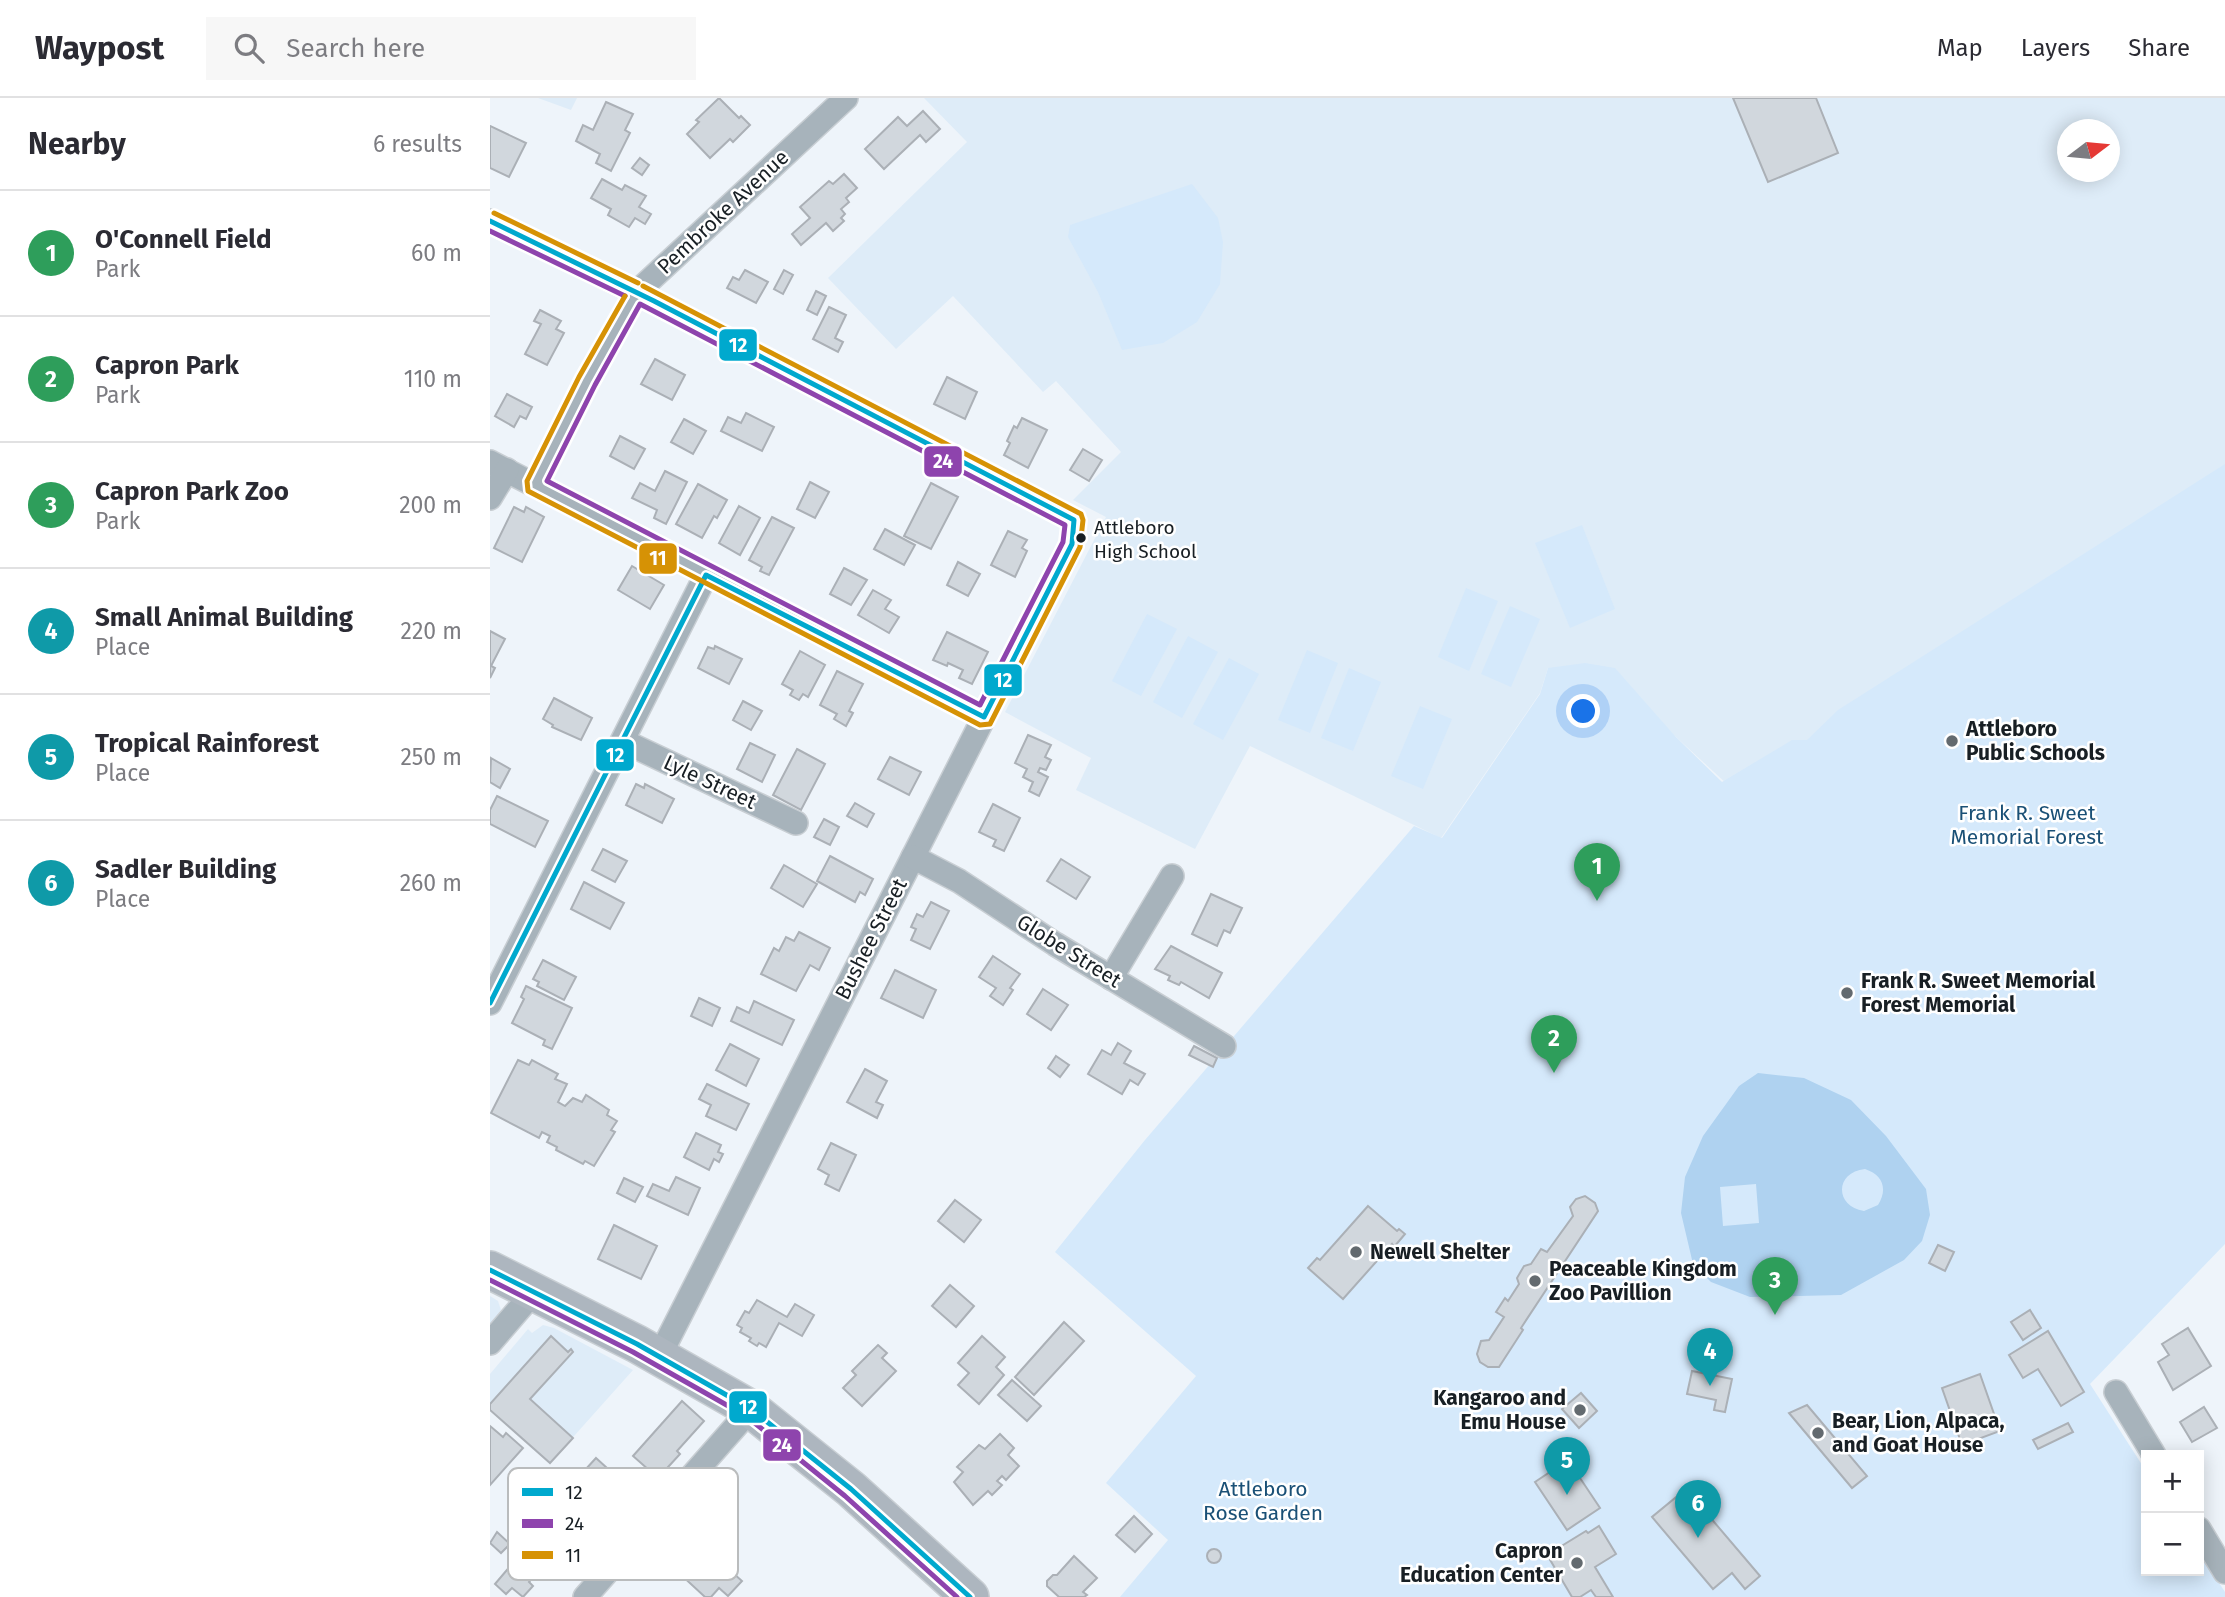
<!DOCTYPE html>
<meta charset="utf-8">
<style>
:root{--surface:#fff;--page:#f7f7f7;--text:#2b2b33;--muted:#7c7c81;--line:#e1e1e2;--accent:#ea580c}
body{margin:0;font-family:"Fira Sans",sans-serif;background:var(--page);color:var(--text)}
.controls{position:absolute;right:21px;bottom:21px;display:grid;overflow:hidden;border-radius:0px;box-shadow:0 4px 18px #0003}
.controls button{width:63px;height:63px;display:grid;place-items:center;padding:0;border:0;border-bottom:2px solid var(--line);background:var(--surface);color:var(--text);font:35px sans-serif}
.compass{position:absolute;left:1567px;top:21px;width:63px;height:63px;border-radius:50%;background:var(--surface);box-shadow:0 4px 18px #0003;rotate:74deg}
.you{position:absolute;left:1094px;top:614px;width:24px;height:24px;margin:-18px;border:5px solid #fff;border-radius:50%;background:#1a73e8;box-shadow:0 0 0 10px #1a73e833}
.badge{display:grid;place-items:center;width:46px;height:46px;border-radius:50%;background:var(--accent);color:#fff;font-size:23px;font-weight:700}
.pin{position:absolute;translate:-50% -58px;filter:drop-shadow(0 2px 4px #0008)}
.pin::after{content:'';position:absolute;top:37px;width:24px;height:21px;background:inherit;clip-path:polygon(0 0,100% 0,50% 100%)}
.list{margin:0;padding:0;list-style:none}
h2{display:flex;justify-content:space-between;align-items:center;height:91px;margin:0;padding:0 28px;font-size:30px}
h2 small{font-size:23px;font-weight:400;color:var(--muted)}
.list li{display:grid;grid-template-columns:46px 1fr auto;gap:21px;align-items:center;box-sizing:border-box;height:126px;padding:0 28px;border-top:2px solid var(--line)}
.list b{display:block;font-size:26px;white-space:nowrap}
.list p{margin:0;font-size:23px;white-space:nowrap;color:var(--muted)}
.list em{font-size:23px;font-style:normal;color:var(--muted)}
.icon{flex:none;width:38px;height:38px;fill:none;stroke:currentColor;stroke-width:2;stroke-linecap:round;stroke-linejoin:round}
.map{position:relative;flex:none;width:1735px;height:1499px;overflow:hidden}
header{display:flex;align-items:center;gap:42px;box-sizing:border-box;height:98px;padding:0 35px;background:var(--surface);border-bottom:2px solid var(--line)}
header strong{font-size:33px}
nav{display:flex;gap:38px;margin-inline-start:auto;font-size:24px}
.search{width:490px;height:63px;background:var(--page);display:flex;align-items:center;gap:18px;box-sizing:border-box;padding:0 24px;border-radius:0px;color:var(--muted);font-size:26px}
main{display:flex}
aside{flex:1;background:var(--surface)}
.map>svg:first-child{display:block}
.built{fill:#deecf8;fill-rule:evenodd}
.green{fill:#d5e9fb}
.water{fill:#afd2f0;fill-rule:evenodd}
.building{fill:#d1d7dd;stroke:#abb0b6;stroke-width:2}
.lines{fill:none;stroke-linecap:round;stroke-linejoin:round}
.minor-casing{stroke:#c8ced3;stroke-width:26}
.trunk-casing{stroke:#c8ced3;stroke-width:40}
.minor{stroke:#a7b3bb;stroke-width:23}
.trunk{stroke:#adb6bf;stroke-width:37}
.bus-1-casing{stroke:#fff;stroke-width:10}
.bus-2-casing{stroke:#fff;stroke-width:10}
.bus-3-casing{stroke:#fff;stroke-width:10}
.bus-1{stroke:#00a9ce;stroke-width:5}
.bus-2{stroke:#8e44ad;stroke-width:5}
.bus-3{stroke:#d69205;stroke-width:5}
.bus-dot{fill:#181f24;stroke:#fff;stroke-width:2.5}
.poi-dot{fill:#636a6f;stroke:#fff;stroke-width:2.5}
.labels{text-anchor:middle;stroke-width:5;stroke-linejoin:round;paint-order:stroke}
.bus-label{font-size:19px;fill:#181f24;stroke:#fff;text-anchor:start}
.street-label{font-size:21px;fill:#181f24;stroke:#fff}
.poi-label{font-size:21px;font-weight:bold;fill:#181f24;stroke:#fff;text-anchor:start}
.park-label{font-size:21px;fill:#1a5076;stroke:#fff}
.key{fill:#fff;stroke:#babcbd;stroke-width:2}
.key-label{font-size:19px;fill:#181f24}
.line-badge{stroke:#fff;stroke-width:2.5}
.badge-label{font-size:19px;text-anchor:middle;font-weight:bold;fill:#fff}
</style>
<header>
<strong>Waypost</strong>
<div class="search"><svg class="icon" aria-label="search" viewBox="0 0 24 24"><circle cx="10" cy="10" r="6"/><path d="M15 15l6 6"/></svg>Search here</div>
<nav><a>Map</a><a>Layers</a><a>Share</a></nav>
</header>
<main>
<aside>
<h2>Nearby<small>6 results</small></h2>
<ul class="list">
<li><span class="badge" style="background:#2e9e5b">1</span><div><b>O'Connell Field</b><p>Park</p></div><em>60 m</em></li>
<li><span class="badge" style="background:#2e9e5b">2</span><div><b>Capron Park</b><p>Park</p></div><em>110 m</em></li>
<li><span class="badge" style="background:#2e9e5b">3</span><div><b>Capron Park Zoo</b><p>Park</p></div><em>200 m</em></li>
<li><span class="badge" style="background:#0f9aa8">4</span><div><b>Small Animal Building</b><p>Place</p></div><em>220 m</em></li>
<li><span class="badge" style="background:#0f9aa8">5</span><div><b>Tropical Rainforest</b><p>Place</p></div><em>250 m</em></li>
<li><span class="badge" style="background:#0f9aa8">6</span><div><b>Sadler Building</b><p>Place</p></div><em>260 m</em></li>
</ul>
</aside>
<div class="map">
<svg width="1735" height="1499" viewBox="0 0 1735 1499">
<rect width="100%" height="100%" fill="#eef4fa"/>
<g class="built">
<polygon points="48,0 87,0 81,12"/>
<path d="M 434,0 L 1735,0 L 1735,1146 L 1185,638 L 1058,570 L 1050,595 L 951,740 L 760,648 L 705,751 L 586,692 L 601,660 L 515,614 L 616,419 L 583,402 L 631,354 L 566,283 L 553,294 L 463,198 L 406,251 L 338,180 L 477,44 ZM 1577,32 L 1619,32 L 1619,74 L 1577,74 Z"/>
<polygon points="0,1198 8,1203 11,1212 0,1230"/>
<polygon points="53,1227 64,1230 143,1272 60,1365 0,1312 0,1276 38,1231 42,1235"/>
</g>
<g class="green">
<polygon points="702,86 728,120 733,144 730,186 707,224 673,245 632,252 608,194 578,139 580,127"/>
<polygon points="1735,366 1735,1146 1600,1286 1656,1373 1656,1473 1709,1473 1709,1454 1735,1494 1735,1499 630,1499 678,1442 616,1385 706,1278 565,1154 655,1042 924,728 952,740 1050,596 1058,570 1095,565 1125,570 1185,638 1232,684 1302,642 1317,642 1348,612"/>
<polygon points="1092,427 1125,511 1080,530 1045,445"/>
<polygon points="976,490 1008,503 979,573 948,559"/>
<polygon points="1020,508 1050,521 1021,589 991,576"/>
<polygon points="657,516 687,531 651,598 622,583"/>
<polygon points="698,538 728,554 692,620 663,604"/>
<polygon points="817,552 848,565 820,635 788,622"/>
<polygon points="739,560 769,576 733,642 703,626"/>
<polygon points="859,570 891,584 863,653 831,640"/>
<polygon points="930,608 962,621 933,691 901,678"/>
</g>
<path class="water" d="M 1268,975 L 1314,980 L 1361,1002 L 1396,1038 L 1436,1091 L 1440,1117 L 1432,1143 L 1414,1162 L 1351,1197 L 1260,1199 L 1221,1184 L 1203,1166 L 1191,1115 L 1195,1079 L 1213,1038 L 1249,988 ZM 1375,1071 C 1393,1077 1398,1091 1388,1107 L 1374,1113 C 1344,1108 1345,1074 1375,1071 ZM 1266,1086 L 1269,1125 L 1233,1128 L 1230,1089 Z"/>
<g class="building">
<polygon points="229,0 249,20 251,18 260,27 243,44 240,41 220,60 197,36 209,24 206,22"/>
<polygon points="1243,0 1326,0 1348,55 1278,84"/>
<polygon points="116,4 143,16 135,32 140,35 121,73 106,65 110,56 86,43 93,27 103,32"/>
<polygon points="433,13 450,31 436,44 430,37 394,71 375,51 408,19 417,28"/>
<polygon points="0,28 36,45 19,79 0,70"/>
<polygon points="150,60 159,67 152,77 142,70"/>
<polygon points="354,76 367,90 356,100 359,104 351,111 355,116 351,120 354,123 343,133 336,125 311,147 302,136 320,120 310,109 339,83 343,86"/>
<polygon points="112,81 132,92 135,87 156,98 149,109 161,116 155,126 145,120 139,129 118,117 121,111 101,100"/>
<polygon points="255,172 278,184 266,205 237,190 243,179 249,182"/>
<polygon points="294,172 303,177 293,196 284,191"/>
<polygon points="326,193 336,198 327,217 317,212"/>
<polygon points="339,209 356,217 345,240 353,244 348,254 323,241"/>
<polygon points="50,212 71,223 66,231 74,235 57,267 35,256 51,226 44,223"/>
<polygon points="165,261 195,277 182,302 151,286"/>
<polygon points="457,279 487,294 475,321 444,306"/>
<polygon points="17,296 42,309 36,321 30,318 24,329 5,318"/>
<polygon points="256,315 284,329 272,353 231,333 238,319 251,325"/>
<polygon points="532,320 557,332 538,370 514,357 520,345 517,343 524,328 527,330"/>
<polygon points="194,321 216,333 203,356 181,344"/>
<polygon points="130,338 155,351 144,371 120,358"/>
<polygon points="593,351 612,362 599,383 580,372"/>
<polygon points="175,373 197,384 176,426 164,420 167,412 142,400 150,385 165,393"/>
<polygon points="320,384 339,394 325,420 307,411"/>
<polygon points="441,385 468,399 441,451 414,438"/>
<polygon points="208,386 237,402 227,420 224,418 212,440 186,426"/>
<polygon points="249,408 270,420 250,457 229,445"/>
<polygon points="24,409 34,414 36,409 54,419 32,464 4,450"/>
<polygon points="282,419 304,430 279,477 270,473 272,469 259,462"/>
<polygon points="395,431 425,447 414,467 384,451"/>
<polygon points="518,433 537,442 532,450 537,453 525,479 501,467"/>
<polygon points="468,464 490,476 478,498 457,487"/>
<polygon points="142,468 174,487 160,511 128,492"/>
<polygon points="354,470 377,482 361,507 340,496"/>
<polygon points="383,492 401,502 395,511 409,519 399,535 368,517"/>
<polygon points="0,533 15,541 1,568 5,570 0,580"/>
<polygon points="457,534 498,554 482,586 469,580 473,572 458,565 457,568 443,562"/>
<polygon points="225,548 252,561 239,586 208,570 218,549 224,551"/>
<polygon points="310,553 335,567 318,599 313,596 309,602 300,597 303,592 292,586"/>
<polygon points="347,573 373,586 359,613 363,615 356,628 344,621 347,616 330,607"/>
<polygon points="64,600 102,620 91,642 62,629 63,627 53,621"/>
<polygon points="253,603 272,613 261,632 243,622"/>
<polygon points="538,637 561,647 555,659 561,662 556,672 550,670 548,674 558,679 549,698 539,693 543,684 533,679 537,671 525,665"/>
<polygon points="260,645 285,657 272,684 247,671"/>
<polygon points="307,651 335,666 311,712 283,697"/>
<polygon points="400,659 431,674 419,697 388,681"/>
<polygon points="1,660 20,671 10,690 0,684"/>
<polygon points="146,686 154,690 155,686 184,701 172,725 136,707"/>
<polygon points="7,698 58,723 45,749 0,726 0,712"/>
<polygon points="365,705 384,716 377,729 357,718"/>
<polygon points="503,706 530,720 514,753 503,748 506,742 489,734"/>
<polygon points="334,721 349,729 340,747 324,739"/>
<polygon points="113,751 137,763 125,784 102,772"/>
<polygon points="340,758 383,781 375,797 370,794 365,804 327,783"/>
<polygon points="571,761 600,779 586,801 557,783"/>
<polygon points="294,767 327,786 313,809 281,790"/>
<polygon points="94,784 134,805 120,831 81,811"/>
<polygon points="721,796 752,810 740,835 734,832 727,848 702,836"/>
<polygon points="441,804 459,813 440,851 421,842 426,831 421,829 427,816 433,819"/>
<polygon points="309,834 340,850 329,872 320,867 306,893 271,876 284,850 289,853 296,839 304,843"/>
<polygon points="681,848 732,875 719,900 691,884 689,887 678,882 680,878 665,871"/>
<polygon points="503,858 530,876 520,890 523,892 513,907 500,898 506,890 489,879"/>
<polygon points="53,862 86,879 74,902 47,888 49,884 43,881"/>
<polygon points="405,872 446,892 433,920 391,900"/>
<polygon points="36,888 82,910 62,951 53,947 55,942 22,925 34,901 31,899"/>
<polygon points="553,891 578,907 561,932 537,916"/>
<polygon points="209,900 230,910 222,928 201,918"/>
<polygon points="264,903 304,922 292,947 241,923 247,909 259,915"/>
<polygon points="628,945 641,953 634,965 655,976 648,987 640,982 632,996 598,976 612,952 621,957"/>
<polygon points="240,946 269,961 256,988 226,972"/>
<polygon points="704,948 727,960 723,969 699,957"/>
<polygon points="566,958 579,967 570,979 558,970"/>
<polygon points="28,962 39,967 42,962 68,976 65,981 77,986 68,1004 75,1008 83,1000 92,1004 96,997 119,1012 117,1017 127,1023 121,1032 125,1034 104,1068 95,1063 93,1066 66,1052 67,1049 57,1044 60,1038 52,1034 49,1040 1,1015"/>
<polygon points="375,971 397,983 386,1004 393,1007 387,1020 357,1004"/>
<polygon points="217,986 259,1006 246,1032 216,1018 221,1007 209,1001"/>
<polygon points="206,1035 231,1047 228,1054 233,1056 229,1064 224,1061 219,1072 194,1059"/>
<polygon points="341,1045 366,1057 349,1093 335,1086 339,1077 328,1071"/>
<polygon points="186,1079 210,1090 198,1117 157,1098 163,1086 179,1093"/>
<polygon points="134,1080 153,1089 145,1104 127,1095"/>
<polygon points="1095,1098 1105,1105 1108,1113 1031,1230 1033,1232 1009,1269 998,1269 990,1264 987,1256 991,1243 999,1242 1014,1219 1006,1214 1015,1200 1018,1203 1029,1186 1027,1180 1034,1168 1041,1166 1051,1151 1057,1154 1083,1118 1080,1109 1086,1101"/>
<polygon points="465,1102 491,1122 474,1144 448,1123"/>
<polygon points="878,1108 907,1133 909,1131 915,1136 904,1149 902,1146 853,1201 818,1170 827,1160 830,1162"/>
<polygon points="124,1127 167,1148 151,1181 108,1161"/>
<polygon points="1448,1147 1464,1154 1455,1173 1439,1165"/>
<polygon points="460,1187 484,1208 466,1229 442,1208"/>
<polygon points="267,1202 297,1219 305,1206 324,1217 312,1238 289,1225 276,1249 269,1245 267,1248 259,1243 261,1240 250,1234 252,1230 247,1227 255,1213 259,1215"/>
<polygon points="1540,1212 1551,1230 1533,1242 1521,1224"/>
<polygon points="574,1224 594,1243 544,1297 525,1279"/>
<polygon points="1698,1230 1721,1268 1683,1292 1668,1264 1679,1257 1672,1246"/>
<polygon points="1558,1233 1594,1294 1571,1308 1548,1271 1533,1280 1519,1257"/>
<polygon points="61,1238 78,1254 81,1251 83,1254 40,1301 83,1340 60,1365 0,1312 0,1306"/>
<polygon points="492,1238 515,1259 506,1269 514,1277 489,1306 468,1287 479,1275 468,1265"/>
<polygon points="388,1247 397,1255 392,1260 406,1273 372,1308 353,1290 366,1277 362,1273"/>
<polygon points="1202,1273 1242,1281 1235,1314 1224,1312 1226,1302 1197,1296"/>
<polygon points="1490,1276 1510,1333 1472,1347 1452,1290"/>
<polygon points="522,1282 551,1308 537,1323 508,1297"/>
<polygon points="1091,1295 1107,1313 1089,1330 1072,1311"/>
<polygon points="192,1303 214,1323 187,1353 190,1356 168,1380 143,1358"/>
<polygon points="1317,1307 1377,1378 1362,1390 1299,1315"/>
<polygon points="1714,1309 1727,1330 1702,1344 1690,1324"/>
<polygon points="1578,1325 1583,1334 1548,1351 1543,1342"/>
<polygon points="0,1328 13,1339 16,1335 33,1350 0,1387"/>
<polygon points="510,1336 524,1350 518,1357 529,1368 516,1382 512,1378 507,1383 512,1387 502,1397 498,1393 483,1407 464,1384 473,1374 467,1369 489,1347 495,1351"/>
<polygon points="106,1360 128,1380 130,1377 143,1389 140,1392 148,1398 128,1420 91,1387 100,1377 95,1372"/>
<polygon points="1078,1362 1110,1410 1077,1432 1045,1384"/>
<polygon points="1196,1391 1270,1478 1255,1491 1242,1475 1223,1491 1162,1419"/>
<polygon points="644,1418 662,1436 645,1454 626,1437"/>
<polygon points="1109,1428 1126,1456 1105,1469 1123,1499 1106,1499 1101,1492 1090,1499 1082,1499 1059,1460 1067,1455 1065,1452 1096,1433 1098,1435"/>
<polygon points="7,1434 20,1446 11,1455 0,1445"/>
<polygon points="214,1449 252,1483 238,1498 229,1490 221,1499 215,1499 189,1475"/>
<circle cx="724" cy="1458" r="7"/>
<polygon points="34,1452 52,1468 39,1484 43,1488 33,1499 22,1490 16,1496 5,1486"/>
<polygon points="584,1458 607,1480 593,1494 597,1497 594,1499 569,1499 557,1488 557,1483 563,1477 567,1477"/>
</g>
<g class="lines">
<defs>
<g id="minor">
<polyline points="0,123 164,203 584,422 582,446 169,1259"/>
<polyline points="0,364 494,619"/>
<polyline points="45,387 97,283 147,194 356,0"/>
<polyline points="0,400 17,372"/>
<polyline points="133,643 306,725"/>
<polyline points="423,759 469,783 565,846 734,948"/>
<polyline points="621,880 682,778"/>
<polyline points="0,905 216,477"/>
<polyline points="0,1245 43,1195"/>
<polyline points="1626,1294 1664,1357"/>
<polyline points="1709,1431 1735,1474"/>
<polyline points="95,1499 261,1311"/>
</g>
<polyline id="trunk" points="0,1172 147,1246 261,1311 361,1391 480,1499"/>
</defs>
<use href="#minor" class="minor-casing"/>
<use href="#trunk" class="trunk-casing"/>
<use href="#minor" class="minor"/>
<use href="#trunk" class="trunk"/>
<defs>
<g id="bus-1">
<polyline points="0,123 164,203 584,422 582,446 494,619 216,477 0,905"/>
<polyline points="0,1172 147,1246 261,1311 361,1391 480,1499"/>
</g>
<g id="bus-2">
<polyline points="0,133 135,198"/>
<polygon points="150,206 575,427 573,444 490,607 57,383 105,287"/>
<polyline points="0,1182 143,1254 256,1318 355,1398 467,1499"/>
</g>
<g id="bus-3">
<polyline points="4,115 148,185"/>
<polyline points="135,198 89,279 37,383 38,393 490,627 500,626 590,449 593,422 591,416 153,188"/>
</g>
</defs>
<use href="#bus-1" class="bus-1-casing"/>
<use href="#bus-2" class="bus-2-casing"/>
<use href="#bus-3" class="bus-3-casing"/>
<use href="#bus-1" class="bus-1"/>
<use href="#bus-2" class="bus-2"/>
<use href="#bus-3" class="bus-3"/>
</g>
<circle class="bus-dot" cx="591" cy="440" r="6"/>
<g class="poi-dot">
<circle cx="1462" cy="643" r="7"/>
<circle cx="1357" cy="895" r="7"/>
<circle cx="866" cy="1154" r="7"/>
<circle cx="1045" cy="1183" r="7"/>
<circle cx="1090" cy="1312" r="7"/>
<circle cx="1328" cy="1335" r="7"/>
<circle cx="1087" cy="1465" r="7"/>
</g>
<g class="labels">
<g class="bus-label">
<text x="604" y="436">Attleboro<tspan x="604" dy="24">High School</tspan></text>
</g>
<g class="street-label">
<text transform="translate(233 114) rotate(-43)" y="7">Pembroke Avenue</text>
<text transform="translate(220 684) rotate(25)" y="7">Lyle Street</text>
<text transform="translate(381 841) rotate(-63)" y="7">Bushee Street</text>
<text transform="translate(579 853) rotate(32)" y="7">Globe Street</text>
</g>
<g class="poi-label">
<text x="1476" y="638">Attleboro<tspan x="1476" dy="24">Public Schools</tspan></text>
<text x="1371" y="890">Frank R. Sweet Memorial<tspan x="1371" dy="24">Forest Memorial</tspan></text>
<text x="880" y="1161">Newell Shelter</text>
<text x="1059" y="1178">Peaceable Kingdom<tspan x="1059" dy="24">Zoo Pavillion</tspan></text>
<text x="1076" y="1307" text-anchor="end">Kangaroo and<tspan x="1076" dy="24">Emu House</tspan></text>
<text x="1342" y="1330">Bear, Lion, Alpaca,<tspan x="1342" dy="24">and Goat House</tspan></text>
<text x="1073" y="1460" text-anchor="end">Capron<tspan x="1073" dy="24">Education Center</tspan></text>
</g>
<g class="park-label">
<text x="1537" y="722">Frank R. Sweet<tspan x="1537" dy="24">Memorial Forest</tspan></text>
<text x="773" y="1398">Attleboro<tspan x="773" dy="24">Rose Garden</tspan></text>
</g>
</g>
<rect x="18" y="1370" width="230" height="112" rx="10" class="key"/>
<rect x="32" y="1390" width="31" height="8" fill="#00a9ce"/>
<rect x="32" y="1421" width="31" height="9" fill="#8e44ad"/>
<rect x="32" y="1453" width="31" height="8" fill="#d69205"/>
<g class="key-label">
<text x="75" y="1401">12</text>
<text x="75" y="1432">24</text>
<text x="75" y="1464">11</text>
</g>
<g class="line-badge">
<rect x="228" y="230" width="40" height="34" rx="7" fill="#00a9ce"/>
<rect x="433" y="347" width="40" height="33" rx="7" fill="#8e44ad"/>
<rect x="148" y="444" width="40" height="33" rx="7" fill="#d69205"/>
<rect x="493" y="565" width="40" height="34" rx="7" fill="#00a9ce"/>
<rect x="105" y="640" width="40" height="34" rx="7" fill="#00a9ce"/>
<rect x="238" y="1292" width="40" height="34" rx="7" fill="#00a9ce"/>
<rect x="272" y="1330" width="40" height="34" rx="7" fill="#8e44ad"/>
</g>
<g class="badge-label">
<text x="248" y="254">12</text>
<text x="453" y="370">24</text>
<text x="168" y="467">11</text>
<text x="513" y="589">12</text>
<text x="125" y="664">12</text>
<text x="258" y="1316">12</text>
<text x="292" y="1354">24</text>
</g>
</svg>
<div class="controls">
<button>+</button>
<button>−</button>
</div>
<svg class="compass" viewBox="-18 -18 36 36"><path d="M0-13l5 13h-10z" fill="#e53935"/><path d="M0 13l5-13h-10z" fill="#7c7c81"/></svg>
<div class="you"></div>
<div class="pin badge" style="left:1107px;top:803px;background:#2e9e5b">1</div>
<div class="pin badge" style="left:1064px;top:975px;background:#2e9e5b">2</div>
<div class="pin badge" style="left:1285px;top:1217px;background:#2e9e5b">3</div>
<div class="pin badge" style="left:1220px;top:1288px;background:#0f9aa8">4</div>
<div class="pin badge" style="left:1077px;top:1397px;background:#0f9aa8">5</div>
<div class="pin badge" style="left:1208px;top:1440px;background:#0f9aa8">6</div>
</div>
</main>
